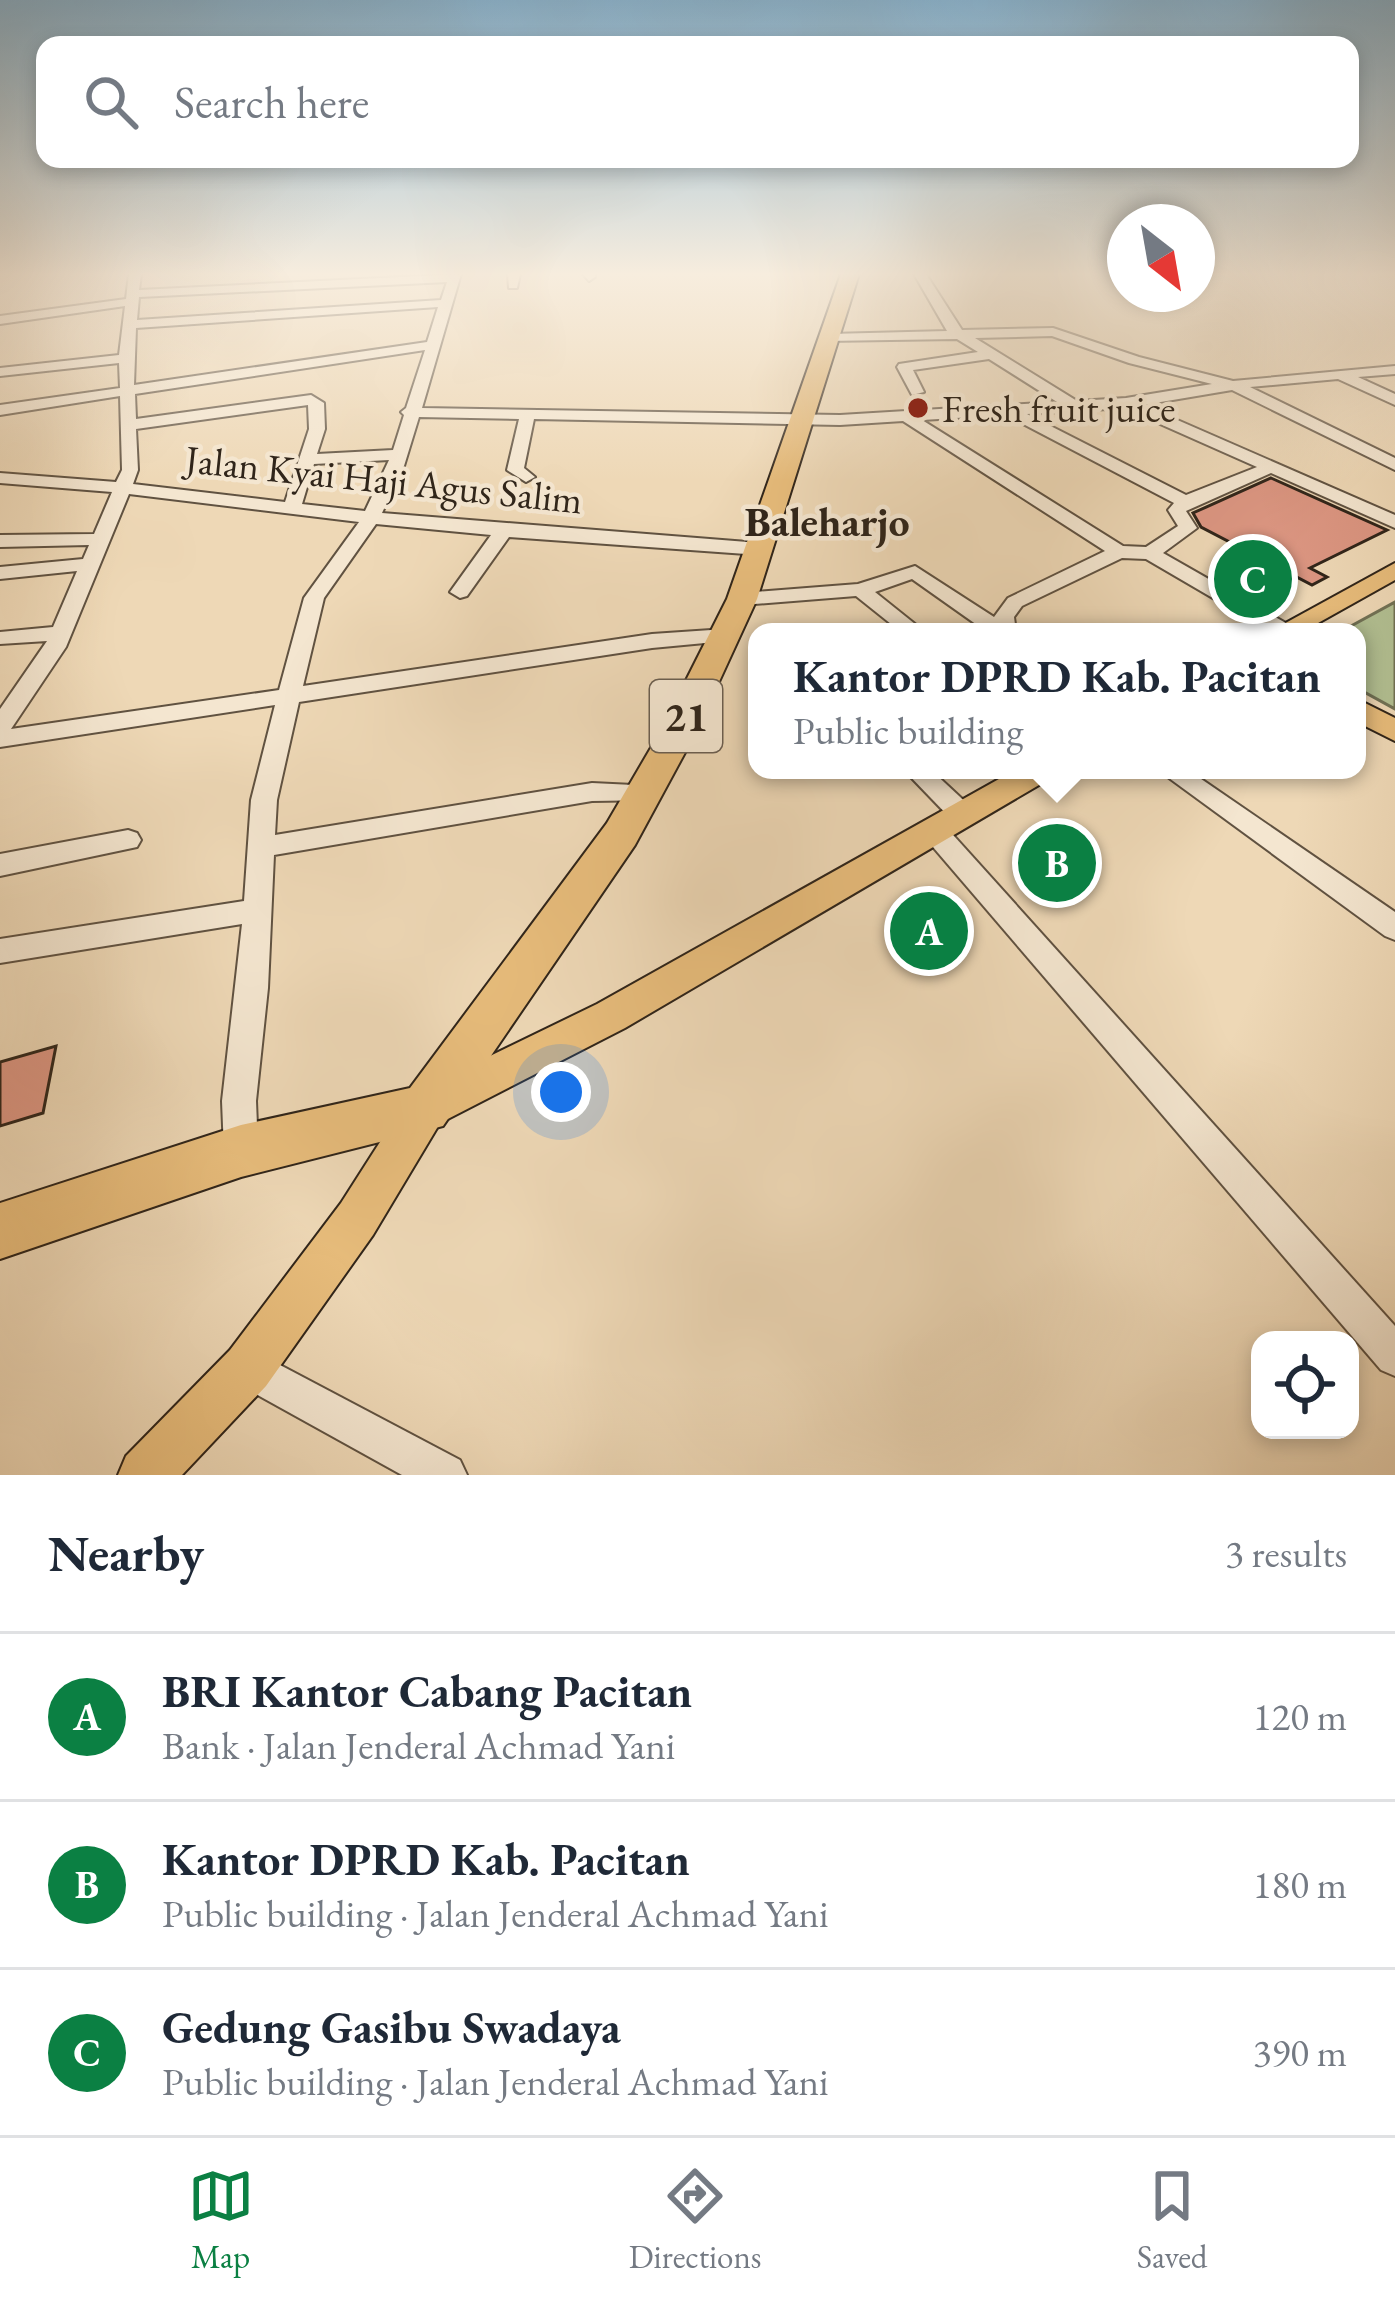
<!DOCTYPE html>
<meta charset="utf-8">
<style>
:root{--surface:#fff;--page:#f6f6f7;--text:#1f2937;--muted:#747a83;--line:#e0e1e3;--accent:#0b8043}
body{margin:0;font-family:"EB Garamond",serif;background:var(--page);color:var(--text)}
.controls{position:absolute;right:36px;bottom:36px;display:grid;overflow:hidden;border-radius:24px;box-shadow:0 6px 18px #0003}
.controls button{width:108px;height:108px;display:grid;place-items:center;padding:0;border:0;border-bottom:3px solid var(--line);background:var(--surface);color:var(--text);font:60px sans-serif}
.compass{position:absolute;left:1107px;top:204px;width:108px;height:108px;border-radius:50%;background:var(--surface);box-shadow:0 6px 18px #0003;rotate:149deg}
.you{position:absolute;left:561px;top:1092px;width:42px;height:42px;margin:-30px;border:9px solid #fff;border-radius:50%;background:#1a73e8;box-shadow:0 0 0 18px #1a73e833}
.badge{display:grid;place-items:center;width:78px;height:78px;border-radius:50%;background:var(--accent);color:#fff;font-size:39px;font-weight:700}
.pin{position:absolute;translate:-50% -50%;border:6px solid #fff;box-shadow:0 3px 12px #0006}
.popup{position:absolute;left:748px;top:623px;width:618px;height:156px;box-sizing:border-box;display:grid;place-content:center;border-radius:24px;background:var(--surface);filter:drop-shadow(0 3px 9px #0005);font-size:39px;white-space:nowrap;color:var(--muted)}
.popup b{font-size:45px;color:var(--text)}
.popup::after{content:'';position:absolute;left:50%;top:100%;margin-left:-24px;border:24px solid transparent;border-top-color:var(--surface)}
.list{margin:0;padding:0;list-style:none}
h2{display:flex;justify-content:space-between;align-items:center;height:156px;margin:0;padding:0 48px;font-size:51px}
h2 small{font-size:39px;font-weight:400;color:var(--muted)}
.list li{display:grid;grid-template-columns:78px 1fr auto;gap:36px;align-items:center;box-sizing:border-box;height:168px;padding:0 48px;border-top:3px solid var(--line)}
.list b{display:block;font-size:45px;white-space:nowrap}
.list p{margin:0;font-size:39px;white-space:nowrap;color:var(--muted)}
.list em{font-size:39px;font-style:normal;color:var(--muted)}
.icon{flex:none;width:66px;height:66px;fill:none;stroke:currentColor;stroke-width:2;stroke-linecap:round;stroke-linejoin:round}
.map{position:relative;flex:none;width:1395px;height:1475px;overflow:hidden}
.search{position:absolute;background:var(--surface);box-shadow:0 6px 18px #0003;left:36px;right:36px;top:36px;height:132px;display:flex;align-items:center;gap:30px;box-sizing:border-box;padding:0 42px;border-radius:24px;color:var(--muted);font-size:45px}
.sheet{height:660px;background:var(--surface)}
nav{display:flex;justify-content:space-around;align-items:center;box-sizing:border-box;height:168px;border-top:3px solid var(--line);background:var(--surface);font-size:33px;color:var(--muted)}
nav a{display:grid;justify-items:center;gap:6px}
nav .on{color:var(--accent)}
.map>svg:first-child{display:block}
.green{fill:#b2c093;stroke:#717256;stroke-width:3}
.building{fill:#dc9682;stroke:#30251a;stroke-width:3}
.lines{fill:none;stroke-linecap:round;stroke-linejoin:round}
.minor-casing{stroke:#605241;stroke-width:4}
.major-casing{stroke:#30251a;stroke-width:4}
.highway-casing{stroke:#30251a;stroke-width:4}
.minor{fill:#f4e6d0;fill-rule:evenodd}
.major{fill:#e7bc7b;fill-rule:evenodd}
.highway{fill:#e7bc7b;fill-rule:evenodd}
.poi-dot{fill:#8f2418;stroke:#f4e6d0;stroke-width:4.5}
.labels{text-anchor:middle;stroke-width:9;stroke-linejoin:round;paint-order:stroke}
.far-poi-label{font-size:39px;fill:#30251a;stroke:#f4e6d0;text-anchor:start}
.far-street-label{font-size:39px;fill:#30251a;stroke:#f4e6d0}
.far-quarter-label{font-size:42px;font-weight:bold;fill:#30251a;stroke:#f4e6d0}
.shield{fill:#f4e6d0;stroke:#6b5f51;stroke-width:3}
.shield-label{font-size:42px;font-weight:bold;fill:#30251a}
</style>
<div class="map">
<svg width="1395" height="1475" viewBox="0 0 1395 1475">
<rect width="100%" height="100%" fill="#eed8b6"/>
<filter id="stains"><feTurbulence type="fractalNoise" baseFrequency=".00167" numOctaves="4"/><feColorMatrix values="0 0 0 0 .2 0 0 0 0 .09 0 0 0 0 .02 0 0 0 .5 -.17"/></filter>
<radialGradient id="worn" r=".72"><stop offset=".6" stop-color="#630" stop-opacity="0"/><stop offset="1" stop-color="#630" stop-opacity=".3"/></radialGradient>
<polygon class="green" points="1395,602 1395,709 1357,688 1357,632 1340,632"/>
<g class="building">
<polygon points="1271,478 1387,530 1310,568 1327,577 1312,585 1201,527 1193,513"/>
<polygon points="56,1046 43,1113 0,1126 0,1062"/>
</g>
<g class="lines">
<defs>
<g id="minor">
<path d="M 129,274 L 141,274 L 139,290 L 461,274 L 422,408 L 840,415 L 1057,402 L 989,359 L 913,370 L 924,392 L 912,395 L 897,367 L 899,364 L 978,352 L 957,339 L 825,341 L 825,335 L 830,334 L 947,331 L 914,274 L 926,274 L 962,330 L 1053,328 L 1139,357 L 1233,381 L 1395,366 L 1395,374 L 1358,377 L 1395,394 L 1395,405 L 1338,379 L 1250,387 L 1395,458 L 1395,470 L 1232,390 L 1143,405 L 1395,515 L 1395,528 L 1271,473 L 1186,511 L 1197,528 L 1163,553 L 1291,626 L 1294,632 L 1271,632 L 1146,559 L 1122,558 L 1022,606 L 1014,617 L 1016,632 L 987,632 L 912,579 L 875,592 L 925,632 L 901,632 L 856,596 L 742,605 L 732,599 L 742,593 L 858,584 L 915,566 L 994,617 L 1008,598 L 1105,551 L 903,421 L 840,425 L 534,419 L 524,468 L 535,477 L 526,482 L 507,470 L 519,419 L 419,417 L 404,466 L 382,513 L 760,543 L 770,549 L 760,555 L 509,537 L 467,596 L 460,598 L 450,592 L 491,535 L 376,524 L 324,598 L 303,686 L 652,634 L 726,629 L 737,635 L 726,641 L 652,648 L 299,702 L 277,800 L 275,835 L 592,783 L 654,786 L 658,793 L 654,800 L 592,801 L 274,855 L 268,988 L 256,1101 L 258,1151 L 253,1163 L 241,1168 L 229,1163 L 224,1151 L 222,1101 L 242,924 L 0,963 L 0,939 L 244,901 L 251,800 L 275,705 L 0,747 L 0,709 L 47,641 L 0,644 L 0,632 L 53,627 L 77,571 L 0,579 L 0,567 L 83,559 L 89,545 L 0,547 L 0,535 L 94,534 L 112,492 L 0,483 L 0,473 L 116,482 L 122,470 L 120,396 L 0,415 L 0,405 L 120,388 L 119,363 L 0,376 L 0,368 L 119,355 L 125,306 L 0,324 L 0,316 L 126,299 ZM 447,282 L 441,300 L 137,320 L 139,297 ZM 438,307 L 427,342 L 134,385 L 136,328 ZM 1052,336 L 1129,363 L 1212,384 L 1126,398 L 1077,401 L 975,338 ZM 425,350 L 406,408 L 401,412 L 404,415 L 393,450 L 317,454 L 325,429 L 324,403 L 311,395 L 136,419 L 135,394 ZM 308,405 L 309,429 L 285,502 L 133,484 L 138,470 L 136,429 ZM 1124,408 L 1257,467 L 1186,495 L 1027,414 ZM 1006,415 L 1174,503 L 1168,510 L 1178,526 L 1146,547 L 1123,546 L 922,420 ZM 389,460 L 365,511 L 302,504 L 314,464 ZM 129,494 L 359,522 L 304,598 L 279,690 L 11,729 L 66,647 Z"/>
<polygon points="508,274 520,274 517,288 509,288"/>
<polygon points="583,274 595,274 595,277 589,281"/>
<polygon points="904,770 931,770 973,809 977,816 973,823 955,823"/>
<polygon points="1158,770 1188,770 1395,912 1395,940 1385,936"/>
<polygon points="936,823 945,826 1395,1326 1395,1376 1381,1370 927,840 923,833 927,826"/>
<polygon points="128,830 137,833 141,840 137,847 0,876 0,854"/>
<polygon points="248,1348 460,1460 467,1475 402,1475 234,1382 228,1368 234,1354"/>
</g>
<g id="major">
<polygon points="1395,563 1395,580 1302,632 1269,632"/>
<polygon points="1357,699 1395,718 1395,741 1357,722"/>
<polygon points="1015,770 1056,770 1051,778 625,1028 440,1123 373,1235 266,1386 182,1475 118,1475 126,1456 230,1350 341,1203 410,1095 597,1004"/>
</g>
<polygon id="highway" points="841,274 859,274 757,599 695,734 635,845 443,1126 241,1177 0,1259 0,1203 241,1125 410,1088 607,823 659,734 727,599"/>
</defs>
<use href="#minor" class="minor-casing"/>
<use href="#major" class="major-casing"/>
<use href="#highway" class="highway-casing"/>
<use href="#minor" class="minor"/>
<use href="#major" class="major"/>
<use href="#highway" class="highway"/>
</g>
<linearGradient id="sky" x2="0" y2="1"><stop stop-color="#89b6d4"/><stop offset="0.57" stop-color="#f7edde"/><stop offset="1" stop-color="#f7edde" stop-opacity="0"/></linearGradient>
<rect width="1395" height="481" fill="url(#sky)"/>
<circle class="poi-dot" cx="918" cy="408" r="12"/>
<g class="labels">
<g class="far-poi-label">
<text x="942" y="422">Fresh fruit juice</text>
</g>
<g class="far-street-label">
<text transform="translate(384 479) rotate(6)" y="14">Jalan Kyai Haji Agus Salim</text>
</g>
<g class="far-quarter-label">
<text x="827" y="536">Baleharjo</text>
</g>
<rect class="shield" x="650" y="680" width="72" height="72" rx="9"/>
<g class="shield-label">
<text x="686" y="731">21</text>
</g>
</g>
<rect width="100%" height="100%" filter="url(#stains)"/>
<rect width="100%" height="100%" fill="url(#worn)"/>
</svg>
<div class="controls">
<button><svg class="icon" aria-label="locate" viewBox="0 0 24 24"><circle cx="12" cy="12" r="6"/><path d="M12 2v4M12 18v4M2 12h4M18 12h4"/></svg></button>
</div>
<svg class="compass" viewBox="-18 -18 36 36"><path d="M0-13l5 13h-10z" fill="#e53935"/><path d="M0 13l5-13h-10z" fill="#747a83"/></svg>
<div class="you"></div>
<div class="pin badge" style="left:929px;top:931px">A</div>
<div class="pin badge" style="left:1057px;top:863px">B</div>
<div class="popup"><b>Kantor DPRD Kab. Pacitan</b>Public building</div>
<div class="pin badge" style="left:1253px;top:579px">C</div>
<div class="search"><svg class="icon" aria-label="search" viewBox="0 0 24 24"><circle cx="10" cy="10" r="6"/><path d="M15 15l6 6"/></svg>Search here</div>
</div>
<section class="sheet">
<h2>Nearby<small>3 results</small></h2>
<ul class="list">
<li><span class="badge">A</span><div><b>BRI Kantor Cabang Pacitan</b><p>Bank · Jalan Jenderal Achmad Yani</p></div><em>120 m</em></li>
<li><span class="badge">B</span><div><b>Kantor DPRD Kab. Pacitan</b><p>Public building · Jalan Jenderal Achmad Yani</p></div><em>180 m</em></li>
<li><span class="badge">C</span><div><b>Gedung Gasibu Swadaya</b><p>Public building · Jalan Jenderal Achmad Yani</p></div><em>390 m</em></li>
</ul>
</section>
<nav>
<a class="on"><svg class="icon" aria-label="map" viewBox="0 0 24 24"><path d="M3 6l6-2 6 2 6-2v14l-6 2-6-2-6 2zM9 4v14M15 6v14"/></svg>Map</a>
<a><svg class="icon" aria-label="directions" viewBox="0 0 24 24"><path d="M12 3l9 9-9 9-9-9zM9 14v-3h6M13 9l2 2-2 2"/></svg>Directions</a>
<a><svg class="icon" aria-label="saved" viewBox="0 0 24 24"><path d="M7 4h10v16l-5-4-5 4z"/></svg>Saved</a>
</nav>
